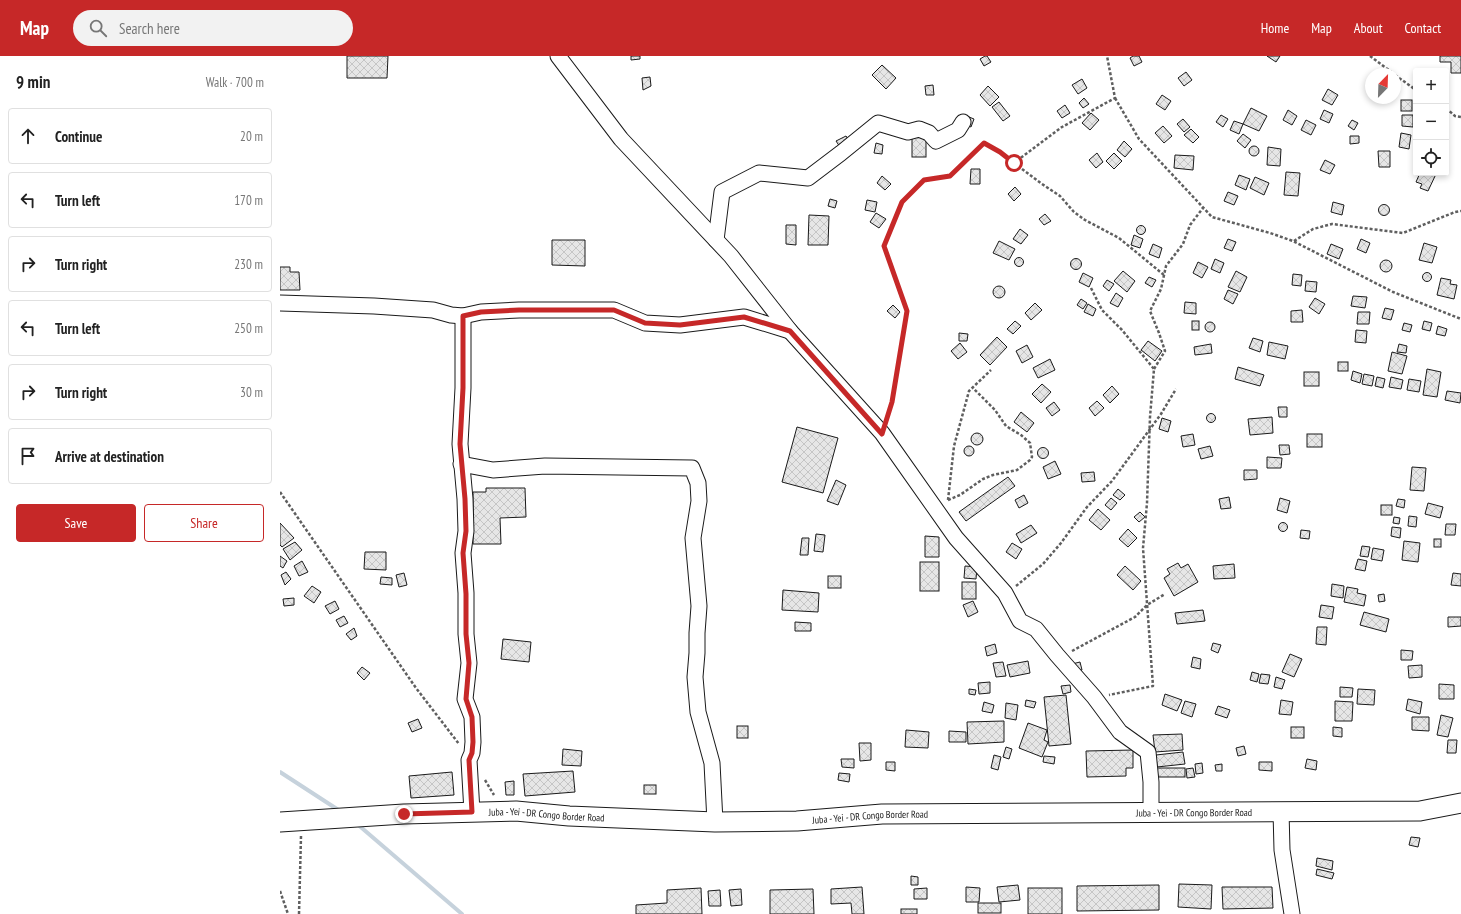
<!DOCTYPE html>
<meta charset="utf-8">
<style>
:root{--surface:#fff;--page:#f2f2f2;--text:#222;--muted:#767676;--line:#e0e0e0;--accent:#c62828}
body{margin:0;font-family:"PT Sans Narrow",sans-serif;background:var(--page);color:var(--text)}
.controls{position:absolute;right:12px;top:12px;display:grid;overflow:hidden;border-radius:4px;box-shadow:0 2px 6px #0003}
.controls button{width:36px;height:36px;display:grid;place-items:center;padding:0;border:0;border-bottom:1px solid var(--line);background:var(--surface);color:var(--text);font:20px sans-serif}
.compass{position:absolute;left:1085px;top:12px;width:36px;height:36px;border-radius:50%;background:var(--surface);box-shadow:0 2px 6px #0003;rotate:23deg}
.stop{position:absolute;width:12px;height:12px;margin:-9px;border:3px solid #c62828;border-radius:50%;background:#fff}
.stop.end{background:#c62828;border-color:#fff;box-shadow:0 1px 4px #0008}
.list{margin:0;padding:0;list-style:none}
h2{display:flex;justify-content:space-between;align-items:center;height:52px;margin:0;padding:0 16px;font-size:17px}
h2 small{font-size:13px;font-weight:400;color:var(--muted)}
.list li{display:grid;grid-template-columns:26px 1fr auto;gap:12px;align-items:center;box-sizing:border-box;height:56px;margin:0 8px 8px;padding:0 8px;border:1px solid var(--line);border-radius:4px}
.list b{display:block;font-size:15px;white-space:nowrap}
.list em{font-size:13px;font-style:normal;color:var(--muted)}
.actions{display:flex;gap:8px;padding:12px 16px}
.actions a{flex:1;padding:9px 0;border:1px solid var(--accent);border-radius:4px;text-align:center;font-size:14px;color:var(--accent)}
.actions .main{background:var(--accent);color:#fff}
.icon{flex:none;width:22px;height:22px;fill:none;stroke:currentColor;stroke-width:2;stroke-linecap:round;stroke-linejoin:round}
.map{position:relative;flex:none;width:1181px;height:858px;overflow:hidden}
header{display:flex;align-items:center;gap:24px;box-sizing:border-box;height:56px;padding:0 20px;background:var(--accent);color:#fff}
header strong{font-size:19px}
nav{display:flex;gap:22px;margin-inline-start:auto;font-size:14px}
.search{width:280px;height:36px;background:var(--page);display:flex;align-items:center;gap:10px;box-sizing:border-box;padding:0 14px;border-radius:22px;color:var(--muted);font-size:15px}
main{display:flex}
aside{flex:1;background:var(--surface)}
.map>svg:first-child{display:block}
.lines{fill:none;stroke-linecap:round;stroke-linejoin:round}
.stream{stroke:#c6d2dc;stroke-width:4}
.building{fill:url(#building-cross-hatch);stroke:#1a1a1a}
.minor-casing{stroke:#1a1a1a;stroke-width:17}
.major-casing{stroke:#1a1a1a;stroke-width:21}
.path{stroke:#5f5f5f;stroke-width:2.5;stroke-dasharray:3 2;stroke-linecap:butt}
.minor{stroke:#fff;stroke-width:15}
.major{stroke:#fff;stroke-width:19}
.route{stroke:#c62828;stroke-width:5}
.labels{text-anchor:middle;stroke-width:3;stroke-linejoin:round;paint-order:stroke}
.street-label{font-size:10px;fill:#1a1a1a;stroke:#fff}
</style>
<header>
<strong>Map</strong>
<div class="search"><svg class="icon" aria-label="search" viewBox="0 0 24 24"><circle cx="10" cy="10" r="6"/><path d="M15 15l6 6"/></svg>Search here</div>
<nav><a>Home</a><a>Map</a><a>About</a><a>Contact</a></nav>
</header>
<main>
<aside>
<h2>9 min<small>Walk · 700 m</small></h2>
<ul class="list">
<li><svg class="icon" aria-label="ahead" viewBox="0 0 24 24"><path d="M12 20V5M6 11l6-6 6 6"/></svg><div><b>Continue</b></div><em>20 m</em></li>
<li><svg class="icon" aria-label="left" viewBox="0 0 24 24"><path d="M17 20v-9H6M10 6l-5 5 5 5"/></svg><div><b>Turn left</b></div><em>170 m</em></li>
<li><svg class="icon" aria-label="right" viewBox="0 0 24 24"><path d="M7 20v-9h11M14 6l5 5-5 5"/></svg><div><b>Turn right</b></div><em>230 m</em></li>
<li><svg class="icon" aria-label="left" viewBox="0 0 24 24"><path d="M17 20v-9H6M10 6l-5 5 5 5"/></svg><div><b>Turn left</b></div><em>250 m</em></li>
<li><svg class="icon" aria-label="right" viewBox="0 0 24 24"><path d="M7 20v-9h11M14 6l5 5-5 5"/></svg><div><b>Turn right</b></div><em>30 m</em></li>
<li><svg class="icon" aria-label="arrive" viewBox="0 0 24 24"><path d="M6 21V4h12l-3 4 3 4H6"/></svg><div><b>Arrive at destination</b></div></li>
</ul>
<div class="actions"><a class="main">Save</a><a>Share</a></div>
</aside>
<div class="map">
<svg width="1181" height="858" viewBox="0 0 1181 858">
<defs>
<pattern id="building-cross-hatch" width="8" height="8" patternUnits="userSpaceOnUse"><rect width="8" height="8" fill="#e6e6e6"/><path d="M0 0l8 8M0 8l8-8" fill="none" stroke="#c5c5c5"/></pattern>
</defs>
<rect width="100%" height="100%" fill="#fff"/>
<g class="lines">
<g class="stream">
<polyline points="0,716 60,755"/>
<polyline points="76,767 182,858"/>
</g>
</g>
<g class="building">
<polygon points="67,0 108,0 107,22 67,22"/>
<polygon points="351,0 360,0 360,3 351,4"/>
<polygon points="705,0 707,0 711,6 704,10 700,3"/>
<polygon points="853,0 859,0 862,6 854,10 850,2"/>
<polygon points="987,0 1000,0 996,6"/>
<polygon points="1160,0 1181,0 1181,17 1171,17 1171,6 1160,6"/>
<polygon points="602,9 616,22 606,33 592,19"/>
<polygon points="906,16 912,24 904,30 898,22"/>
<polygon points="370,21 371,30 363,34 362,22"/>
<polygon points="802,23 807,32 798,38 792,29"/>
<polygon points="653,29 654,39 646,39 645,30"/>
<polygon points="708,30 719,41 710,50 700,39"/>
<polygon points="1048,33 1058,39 1052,49 1042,44"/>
<polygon points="882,39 891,45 885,54 876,48"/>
<polygon points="804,42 809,48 803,52 799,47"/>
<rect x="1121" y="44" width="11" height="11"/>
<polygon points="719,46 730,60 723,65 712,51"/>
<polygon points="785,49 790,57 782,62 777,55"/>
<polygon points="971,52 987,60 979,75 963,68"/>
<polygon points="1008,54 1017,60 1012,69 1003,64"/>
<polygon points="1044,54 1053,58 1049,67 1040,63"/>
<polygon points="811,57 819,64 810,74 802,67"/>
<polygon points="941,59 948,63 943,71 936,66"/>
<polygon points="1122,59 1133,59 1133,71 1122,70"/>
<polygon points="689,61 694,63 691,71 686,69"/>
<polygon points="903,63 910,71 904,76 897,68"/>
<polygon points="1026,64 1036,69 1031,79 1021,74"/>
<polygon points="1072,64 1078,67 1074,74 1068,70"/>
<polygon points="954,65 963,68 959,78 950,74"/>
<polygon points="883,70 892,80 884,87 875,77"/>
<polygon points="911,73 919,81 913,87 904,79"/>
<rect x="632" y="77" width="14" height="24"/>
<polygon points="1121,77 1131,79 1129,93 1119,91"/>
<polygon points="963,78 971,84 965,92 957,85"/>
<polygon points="566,80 570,86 560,91 556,85"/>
<polygon points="1070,80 1079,80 1079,87 1070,88"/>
<polygon points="844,85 852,93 845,101 837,94"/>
<polygon points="596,87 603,89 602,98 594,97"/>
<circle cx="974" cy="95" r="5"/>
<polygon points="988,91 1001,93 1000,110 987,109"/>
<polygon points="1098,95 1110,95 1110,111 1099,111"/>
<polygon points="817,97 823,106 816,112 809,104"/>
<polygon points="834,97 842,105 834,113 826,105"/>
<polygon points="895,99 914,100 913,114 894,112"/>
<polygon points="1045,104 1055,109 1050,118 1040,114"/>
<polygon points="691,113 700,113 700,128 690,128"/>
<polygon points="1006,116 1020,117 1018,140 1004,139"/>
<polygon points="1140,117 1156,118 1148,135 1140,132 1142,128 1136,126"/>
<polygon points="959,119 970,123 966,134 955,129"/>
<polygon points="602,120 611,128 605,134 597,127"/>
<polygon points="975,121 989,127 984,139 970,132"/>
<polygon points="735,131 741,138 734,145 728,138"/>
<polygon points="948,136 958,140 954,149 944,145"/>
<polygon points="550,143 557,145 555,152 548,150"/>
<polygon points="587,144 597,146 595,156 585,154"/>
<polygon points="1053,146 1064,149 1062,159 1051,156"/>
<circle cx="1104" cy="154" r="5.5"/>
<polygon points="596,157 606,163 599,172 590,166"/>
<polygon points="765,158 771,165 764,169 759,163"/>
<polygon points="529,159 549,160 548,189 528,189"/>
<polygon points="506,169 516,169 516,189 506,188"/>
<circle cx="861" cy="174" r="4.5"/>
<polygon points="740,173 748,179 741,188 733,183"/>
<polygon points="854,179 863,183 860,192 851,189"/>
<polygon points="948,183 956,186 952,195 944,192"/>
<polygon points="1081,183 1090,187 1086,197 1077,193"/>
<polygon points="272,184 305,184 305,210 272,209"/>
<polygon points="719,185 735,193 729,204 713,197"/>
<polygon points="1144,187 1157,191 1152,207 1139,204"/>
<polygon points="873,188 882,192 879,202 869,198"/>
<polygon points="1051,188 1063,193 1059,203 1047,198"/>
<circle cx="739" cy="206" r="4.5"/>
<circle cx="796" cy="208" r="5.5"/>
<polygon points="935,203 944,207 940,217 931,213"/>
<circle cx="1106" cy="210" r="6"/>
<polygon points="918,206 928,211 922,222 913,217"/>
<polygon points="0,211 10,211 10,216 19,216 20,234 0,234"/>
<polygon points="843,215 855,225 847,236 834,225"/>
<polygon points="956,215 967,221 960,236 948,231"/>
<circle cx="1147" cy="221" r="4.5"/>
<polygon points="803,217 813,222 809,231 799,226"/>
<polygon points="1013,218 1022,219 1021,230 1012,229"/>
<polygon points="869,221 876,224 872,231 865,227"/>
<polygon points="1161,222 1171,224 1170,228 1177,229 1174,243 1157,239"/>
<polygon points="827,224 834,228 829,235 823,230"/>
<polygon points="1026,225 1037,226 1036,236 1025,235"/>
<circle cx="719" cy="236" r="6"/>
<polygon points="948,234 958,238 953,248 944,243"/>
<polygon points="836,237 843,242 838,251 830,247"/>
<polygon points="1073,240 1087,241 1085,252 1071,250"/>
<polygon points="1035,242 1045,248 1039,258 1029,251"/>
<polygon points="801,243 807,247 803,253 797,249"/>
<polygon points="905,246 916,247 916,258 904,257"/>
<polygon points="755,247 762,254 751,264 745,257"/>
<polygon points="808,248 816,253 813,260 804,256"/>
<polygon points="613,249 620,256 615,262 607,255"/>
<polygon points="1105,252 1114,254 1111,264 1102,262"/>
<polygon points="1022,254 1023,266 1011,266 1011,255"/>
<polygon points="1078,256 1090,256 1089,268 1077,268"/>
<polygon points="735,265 741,270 733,278 727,273"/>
<rect x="912" y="265" width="7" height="9"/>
<polygon points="1144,265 1152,267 1150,275 1142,273"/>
<circle cx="930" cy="271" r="5"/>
<polygon points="1124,267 1132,269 1130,276 1122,274"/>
<polygon points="1158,270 1167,273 1165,280 1156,278"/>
<polygon points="1076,274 1087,275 1086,287 1075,286"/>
<polygon points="679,277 688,278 687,285 679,285"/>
<polygon points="717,281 727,291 710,309 700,299"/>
<polygon points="973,282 983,285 980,296 969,292"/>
<polygon points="868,285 882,295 875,305 861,294"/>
<polygon points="989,286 1008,290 1005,303 987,299"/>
<polygon points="680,287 687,296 678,303 671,295"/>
<polygon points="931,288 932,297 915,299 914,291"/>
<polygon points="1119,288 1127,290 1126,297 1117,296"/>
<polygon points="747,289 753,301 742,307 736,295"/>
<polygon points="1112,296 1127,300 1122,318 1108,315"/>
<polygon points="770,303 775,314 758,322 753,312"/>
<rect x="1058" y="306" width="10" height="9"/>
<polygon points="958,311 984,319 980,330 955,323"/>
<polygon points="1147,313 1161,316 1157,341 1143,339"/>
<polygon points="1073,315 1082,318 1080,327 1071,324"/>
<rect x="1024" y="316" width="15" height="14"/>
<polygon points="1084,318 1094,320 1092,330 1082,328"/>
<polygon points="1097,321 1105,323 1103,332 1095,330"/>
<polygon points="1111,321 1123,324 1121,333 1109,331"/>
<polygon points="1129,323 1141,325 1139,336 1127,334"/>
<polygon points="762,328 771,336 761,347 752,338"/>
<polygon points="832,330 839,338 830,347 823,339"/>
<polygon points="1167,335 1181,337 1180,347 1165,344"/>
<polygon points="817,345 824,352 815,360 809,352"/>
<polygon points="774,346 780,354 772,360 766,352"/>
<polygon points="998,351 1007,351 1007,361 999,361"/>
<polygon points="741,356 754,367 747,376 734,366"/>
<circle cx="931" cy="362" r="4.5"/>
<polygon points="992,361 993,377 970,379 968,363"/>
<polygon points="882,362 891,365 888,376 879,373"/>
<polygon points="517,371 558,382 543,437 502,426"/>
<circle cx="697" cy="383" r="6"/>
<polygon points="913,378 915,389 903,391 901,380"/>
<rect x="1027" y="378" width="15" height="13"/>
<polygon points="999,389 1009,389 1010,398 1000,399"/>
<circle cx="689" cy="395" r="5"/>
<polygon points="930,390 933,400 921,403 918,393"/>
<circle cx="763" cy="397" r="5.5"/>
<polygon points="987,401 1002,402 1001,412 987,412"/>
<polygon points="775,405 781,418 768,423 763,411"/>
<polygon points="1132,411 1146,412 1144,435 1130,434"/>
<polygon points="964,414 977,414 977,423 964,424"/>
<polygon points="814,416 815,425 802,426 801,417"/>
<polygon points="728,421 735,430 686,465 679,456"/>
<polygon points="556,424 566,429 558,449 547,445"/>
<polygon points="206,432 245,432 246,461 220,462 221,488 193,488 193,436 206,436"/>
<polygon points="838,433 845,439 840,444 833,439"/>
<polygon points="744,439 748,447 739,452 735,444"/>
<polygon points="949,441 951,452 941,453 939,443"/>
<polygon points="831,442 837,447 831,454 825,449"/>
<polygon points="1000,442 1010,445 1007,457 997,454"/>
<polygon points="1118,443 1125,444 1124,452 1116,450"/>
<polygon points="1148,447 1163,451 1160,462 1145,458"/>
<rect x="1101" y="449" width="11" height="10"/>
<polygon points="818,453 830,464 821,474 809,464"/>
<polygon points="860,456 865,461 859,466 854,461"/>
<polygon points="1129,460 1137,461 1136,471 1128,470"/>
<polygon points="1114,461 1120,462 1119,468 1113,467"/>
<circle cx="1003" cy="471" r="4.5"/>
<polygon points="0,467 14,482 2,491 0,489"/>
<polygon points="1166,468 1176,468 1175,479 1165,479"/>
<polygon points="751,469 757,477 741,487 736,478"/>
<polygon points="1112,471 1121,472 1120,482 1111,480"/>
<polygon points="848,473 857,482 848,491 839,483"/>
<polygon points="1021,474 1030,475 1029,483 1020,482"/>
<polygon points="536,478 545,479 543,496 534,495"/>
<polygon points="645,480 659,481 659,501 645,501"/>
<polygon points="522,482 529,482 528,499 520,499"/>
<rect x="1154" y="483" width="7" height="8"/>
<polygon points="1124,485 1140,487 1138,506 1122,504"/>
<polygon points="15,486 22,494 10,504 3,493"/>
<polygon points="732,487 742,493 736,503 726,496"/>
<polygon points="1082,490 1090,491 1088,501 1080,500"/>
<polygon points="1093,492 1104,494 1102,505 1091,503"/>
<polygon points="85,496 106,496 106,514 84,513"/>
<polygon points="0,500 7,505 3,512 0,510"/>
<polygon points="1078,503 1087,505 1085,515 1075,513"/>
<polygon points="22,505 28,516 19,520 14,510"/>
<rect x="640" y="506" width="19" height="29"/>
<polygon points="898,507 901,512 908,508 918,526 894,540 884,522 890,518 887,513"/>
<polygon points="954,508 955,522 934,523 933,510"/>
<polygon points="685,510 697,511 696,523 684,522"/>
<polygon points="845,510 861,525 853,534 837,519"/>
<polygon points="6,516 11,523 5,529 1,519"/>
<polygon points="124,517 127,529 119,531 116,519"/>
<polygon points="1173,517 1181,518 1181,530 1171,529"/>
<rect x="548" y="520" width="13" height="12"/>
<polygon points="101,521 112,522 112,529 100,528"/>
<rect x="682" y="526" width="14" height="17"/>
<polygon points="1052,528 1064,530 1063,542 1051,540"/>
<polygon points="32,530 41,536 34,547 24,540"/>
<polygon points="1067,531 1078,533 1077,537 1086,539 1084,550 1064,546"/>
<polygon points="503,534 539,537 538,556 502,554"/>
<polygon points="1104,538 1105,545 1099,546 1098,539"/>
<polygon points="14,542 14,549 4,550 3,543"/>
<polygon points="55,545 59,553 50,558 45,550"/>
<polygon points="693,545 698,556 688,561 683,549"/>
<polygon points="1041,549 1054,551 1052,563 1039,561"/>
<polygon points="923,554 925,565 897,568 895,557"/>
<polygon points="1084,556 1109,563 1106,576 1080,569"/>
<polygon points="64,560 68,567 60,571 56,564"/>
<polygon points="1168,561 1181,561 1181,570 1168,571"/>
<polygon points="515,566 531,567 531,575 515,575"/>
<polygon points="1037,571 1047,571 1046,589 1036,588"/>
<polygon points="74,572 77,580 71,584 66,578"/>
<polygon points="223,583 251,586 249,606 221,603"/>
<polygon points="933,587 941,589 938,597 931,594"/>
<polygon points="715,588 717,597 707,600 705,591"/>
<polygon points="1121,594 1133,595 1132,604 1121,604"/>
<polygon points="1010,598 1022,603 1014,621 1002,616"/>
<polygon points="913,601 921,603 920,613 911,611"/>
<polygon points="748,605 750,617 730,621 727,609"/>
<polygon points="723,606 726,620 716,621 713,607"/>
<polygon points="800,606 802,614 794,616 792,608"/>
<polygon points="1142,609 1142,621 1129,622 1128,610"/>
<polygon points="82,611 90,617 84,624 77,617"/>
<polygon points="972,616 979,618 977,626 970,624"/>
<polygon points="981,618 990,619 988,628 979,627"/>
<polygon points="996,621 1005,624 1002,633 994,631"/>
<polygon points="710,626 710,637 699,638 698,627"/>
<polygon points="1159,628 1174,629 1174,643 1159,643"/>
<polygon points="790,629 791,636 783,638 781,630"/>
<polygon points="1060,631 1073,632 1072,641 1060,641"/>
<polygon points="689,633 696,634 695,639 689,638"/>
<polygon points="1078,633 1095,634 1094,649 1077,648"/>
<polygon points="885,638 902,644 897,655 882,649"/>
<polygon points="786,639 791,688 769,690 764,641"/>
<polygon points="1128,643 1142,646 1140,658 1126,654"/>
<polygon points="746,644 756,646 754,652 745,650"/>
<polygon points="1001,644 1013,646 1011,659 999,658"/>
<polygon points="905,645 916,648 912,661 901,657"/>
<polygon points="1055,645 1073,646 1072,665 1055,665"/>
<polygon points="704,646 714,649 712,657 702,655"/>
<polygon points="726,647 738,649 736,664 725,662"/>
<polygon points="938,650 950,654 947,662 935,658"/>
<polygon points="1161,659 1173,662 1168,681 1157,679"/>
<polygon points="1132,661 1149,661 1149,675 1132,674"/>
<polygon points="138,663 142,672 132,676 128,667"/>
<polygon points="724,665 724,686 688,688 687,666"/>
<polygon points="748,667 767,674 764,684 768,686 762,701 739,692"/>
<rect x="457" y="670" width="11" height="12"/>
<rect x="1011" y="671" width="13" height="11"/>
<polygon points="1053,671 1062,672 1062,681 1053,680"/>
<polygon points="626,674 649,676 648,692 625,691"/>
<polygon points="669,675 686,676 686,686 669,686"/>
<polygon points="902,678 903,694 875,696 873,679"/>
<polygon points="1168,684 1177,684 1176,697 1167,697"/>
<polygon points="579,687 591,687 591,704 580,705"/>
<polygon points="964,690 966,698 958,700 956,692"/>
<polygon points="726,691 732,693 729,703 723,701"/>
<polygon points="283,693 302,695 301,710 282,709"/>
<polygon points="853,694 853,712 846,712 846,720 807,721 806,695"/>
<polygon points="903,696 905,708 877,711 876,699"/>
<polygon points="714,699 721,701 718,714 711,712"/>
<polygon points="764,700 775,701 774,708 763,706"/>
<polygon points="561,703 574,703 574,712 562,711"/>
<polygon points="1027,703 1037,705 1036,714 1025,712"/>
<polygon points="606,706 615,706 615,715 606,714"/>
<polygon points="979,706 992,706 992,715 979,714"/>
<polygon points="922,707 923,717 916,718 915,708"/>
<polygon points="942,708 942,715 936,715 935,709"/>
<rect x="877" y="712" width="28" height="9"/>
<polygon points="913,712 915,721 907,722 906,713"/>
<polygon points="293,715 295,736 245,740 243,718"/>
<polygon points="172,716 174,739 131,742 129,720"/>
<polygon points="559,717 570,718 569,726 558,724"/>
<polygon points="234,725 234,739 226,739 225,726"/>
<rect x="364" y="729" width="12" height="9"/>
<polygon points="1131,781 1140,782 1138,791 1129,789"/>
<polygon points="1037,802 1053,805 1052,814 1036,810"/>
<polygon points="1037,813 1054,817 1052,823 1036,819"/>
<polygon points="631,820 638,821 638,829 631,829"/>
<polygon points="899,828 932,829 931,853 898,851"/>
<polygon points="738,829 740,844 719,846 717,831"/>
<polygon points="879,829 879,854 797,855 797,830"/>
<polygon points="582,831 584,858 572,858 571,847 551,848 551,833"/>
<polygon points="686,831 700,832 699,846 686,846"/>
<polygon points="942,831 992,831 993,852 943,853"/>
<polygon points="421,832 422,858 356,858 356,849 387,847 387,834"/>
<polygon points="647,832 647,843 634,843 634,833"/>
<rect x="748" y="832" width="34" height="26"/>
<polygon points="461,833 462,849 451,850 449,834"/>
<polygon points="533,833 534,858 490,858 490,834"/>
<polygon points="440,834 441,850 429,850 428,835"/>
<rect x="698" y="847" width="23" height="10"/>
<rect x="621" y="853" width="16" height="5"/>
</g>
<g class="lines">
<defs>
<g id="minor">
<polyline points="278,0 341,83 451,200 510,275 602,377 676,482 725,537 740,565 756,573 777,599 814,641 840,676 868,696 871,726 871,755"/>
<polyline points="436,184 442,136 479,117 528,122 561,97 598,67 628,76 639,73 649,77 656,85 678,74 683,66"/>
<polyline points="0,247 94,250 153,254 171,259 183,260 201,256 239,254 334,254 365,267 400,269 464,261 510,275"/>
<polyline points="183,260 183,332 180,388 185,443 186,475 183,497 186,537 186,578 189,607 185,643 192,661 193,686 192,697 189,704 192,756"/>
<polyline points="181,408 213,414 265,410 412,412 418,427 419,445 413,482 419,550 417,577 417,597 415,621 418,656 432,707 435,766"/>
<polyline points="1001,755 1002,794 1012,858"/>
</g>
<g id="major">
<path id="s1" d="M 0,766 L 124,758 L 236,755 L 289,760 L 435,766 L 517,765 L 602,758 L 1140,755 L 1181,747"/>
</g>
</defs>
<use href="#minor" class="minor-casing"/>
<use href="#major" class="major-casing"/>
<g class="path">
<polyline points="1090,0 1114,18"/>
<polyline points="1115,19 1136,34"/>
<polyline points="835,42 859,83 932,161 990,177 1013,185 1113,236 1181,263"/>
<polyline points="1166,52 1175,60 1181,61"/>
<polyline points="734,107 762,128 780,140 794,156 805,164 839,182 884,219"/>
<polyline points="1014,185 1033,173 1052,168 1123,177 1175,156 1181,155"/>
<polyline points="811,232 822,254 842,274 874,313 870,361 867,447 863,492 873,630 829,639"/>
<polyline points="874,313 885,295 879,277 870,255 881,233 886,210 903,188 910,169 923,152"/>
<polyline points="607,362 612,346 627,255 604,190 622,146 644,124 670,120 704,87 720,96 734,107 782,71 835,42 827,0"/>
<polyline points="0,436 136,632 179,688"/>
<polyline points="668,444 680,439 703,423 713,419 737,414 750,404 752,401 750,387 741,379 726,370 715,354 693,332"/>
<polyline points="668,444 674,390 689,335 711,314"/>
<polyline points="736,530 763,508 781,487 807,451 832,425 881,358 896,333"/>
<polyline points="792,595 855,561 867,549 885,538"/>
<polyline points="205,724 214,739"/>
<polyline points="0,835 8,858"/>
<polyline points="19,858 21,780"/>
</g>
<use href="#minor" class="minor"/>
<use href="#major" class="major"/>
</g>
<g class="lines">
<polyline class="route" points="124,758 192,756 189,704 192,697 193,686 192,661 186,643 189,607 186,578 186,538 183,497 186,475 185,443 180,388 183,332 183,260 201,256 239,254 334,254 365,267 400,269 464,261 510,275 602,378 612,346 627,255 604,190 622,146 644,124 670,120 704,87 720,96 734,107"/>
</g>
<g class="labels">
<g class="street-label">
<text dy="4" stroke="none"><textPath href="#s1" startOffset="915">Juba - Yei - DR Congo Border Road</textPath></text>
<text dy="4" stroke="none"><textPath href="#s1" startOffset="267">Juba - Yei - DR Congo Border Road</textPath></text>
<text dy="4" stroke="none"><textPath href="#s1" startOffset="591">Juba - Yei - DR Congo Border Road</textPath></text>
</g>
</g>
</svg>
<div class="controls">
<button>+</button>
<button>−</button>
<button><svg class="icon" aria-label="locate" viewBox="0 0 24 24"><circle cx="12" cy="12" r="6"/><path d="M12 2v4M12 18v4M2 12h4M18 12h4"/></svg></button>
</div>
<svg class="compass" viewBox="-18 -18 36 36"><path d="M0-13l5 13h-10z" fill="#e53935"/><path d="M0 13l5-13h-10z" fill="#767676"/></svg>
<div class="stop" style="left:734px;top:107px"></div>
<div class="stop end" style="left:124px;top:758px"></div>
</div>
</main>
